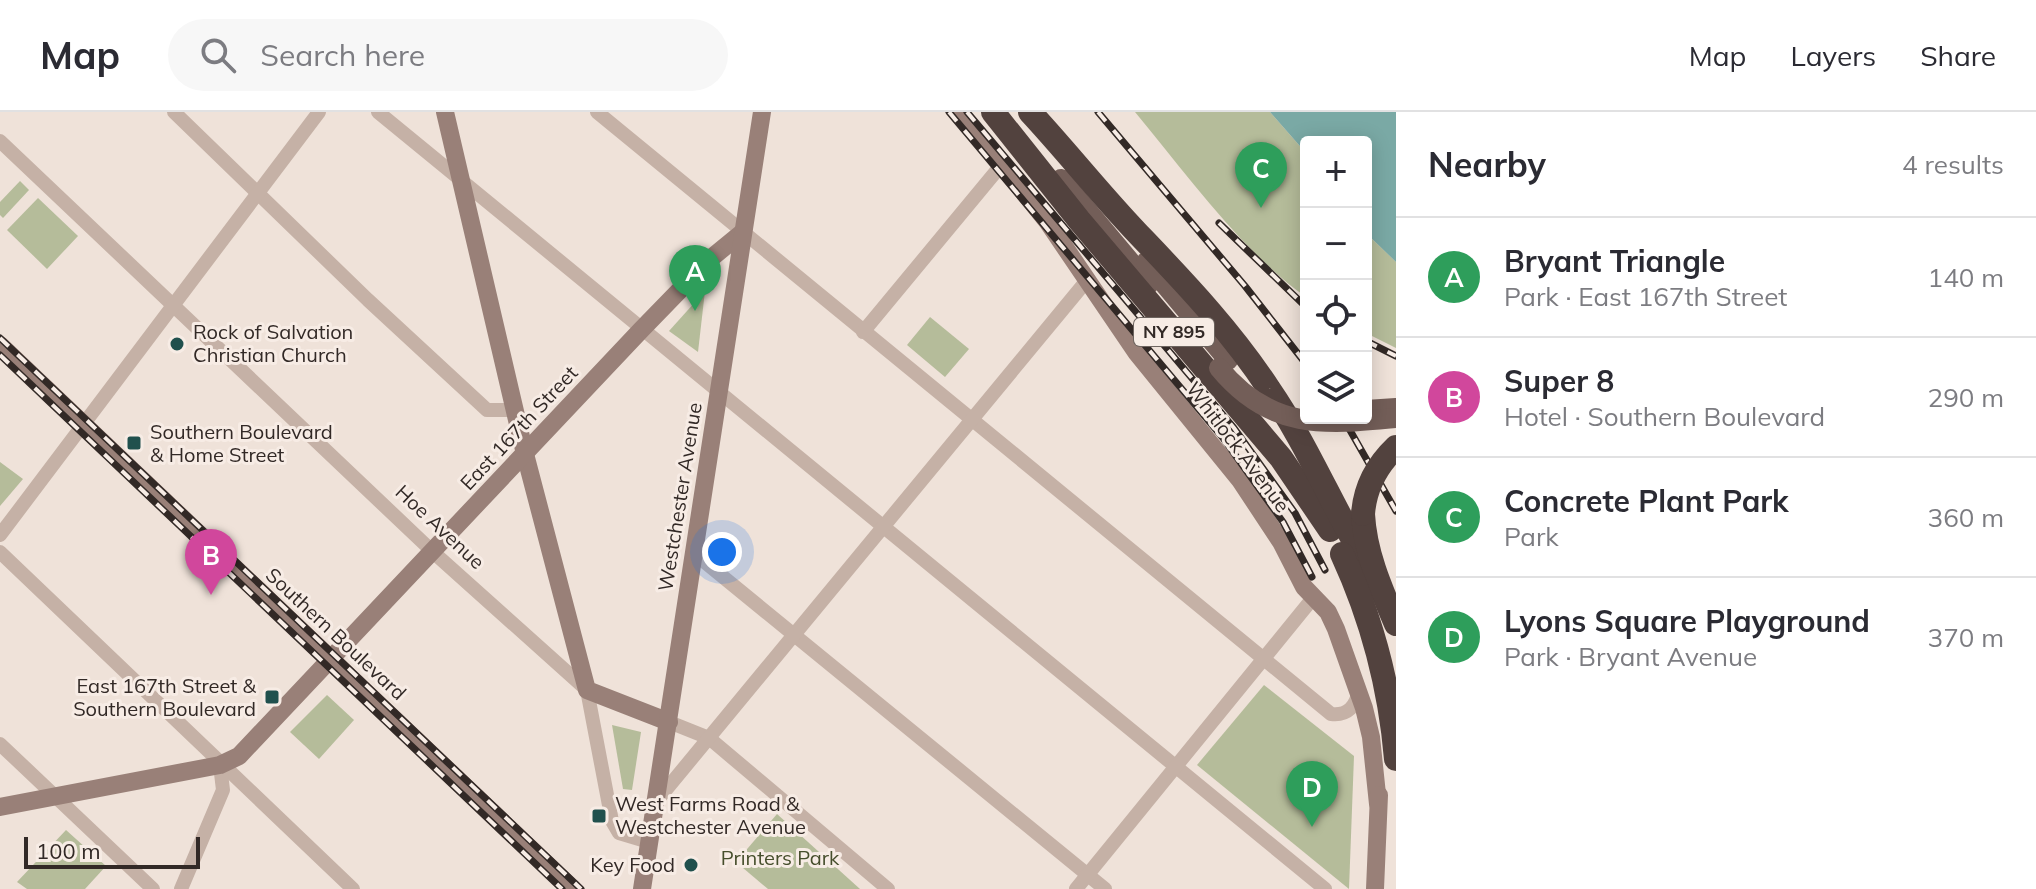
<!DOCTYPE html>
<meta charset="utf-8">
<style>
:root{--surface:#fff;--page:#f7f7f7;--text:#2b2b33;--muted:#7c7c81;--line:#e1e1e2;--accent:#20504d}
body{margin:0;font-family:Mulish,sans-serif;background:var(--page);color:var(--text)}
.controls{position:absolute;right:24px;top:24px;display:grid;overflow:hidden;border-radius:8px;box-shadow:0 4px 20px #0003}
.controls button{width:72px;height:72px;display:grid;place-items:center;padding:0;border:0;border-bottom:2px solid var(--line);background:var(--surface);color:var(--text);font:40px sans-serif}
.scale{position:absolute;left:24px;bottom:20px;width:176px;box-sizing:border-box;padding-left:8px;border:4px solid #322926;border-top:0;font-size:22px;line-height:28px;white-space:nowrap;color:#322926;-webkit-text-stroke:6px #f7ece5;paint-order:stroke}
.you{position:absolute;left:722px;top:440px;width:28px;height:28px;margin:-20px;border:6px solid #fff;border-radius:50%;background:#1a73e8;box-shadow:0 0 0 12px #1a73e833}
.badge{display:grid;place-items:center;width:52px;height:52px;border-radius:50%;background:var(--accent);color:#fff;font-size:26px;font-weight:700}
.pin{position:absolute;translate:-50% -66px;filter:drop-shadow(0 2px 4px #0008)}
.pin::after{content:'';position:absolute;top:42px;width:28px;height:24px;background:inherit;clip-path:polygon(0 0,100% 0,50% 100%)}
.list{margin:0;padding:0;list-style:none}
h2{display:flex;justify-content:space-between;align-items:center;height:104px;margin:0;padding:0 32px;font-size:34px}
h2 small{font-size:26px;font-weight:400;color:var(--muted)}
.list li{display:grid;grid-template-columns:52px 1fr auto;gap:24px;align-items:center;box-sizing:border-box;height:120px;padding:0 32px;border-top:2px solid var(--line)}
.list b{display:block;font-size:30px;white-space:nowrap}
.list p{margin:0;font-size:26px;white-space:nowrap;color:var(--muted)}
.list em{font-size:26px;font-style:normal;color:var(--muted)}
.icon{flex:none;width:44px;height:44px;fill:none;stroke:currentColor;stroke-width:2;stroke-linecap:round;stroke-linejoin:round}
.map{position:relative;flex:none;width:1396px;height:777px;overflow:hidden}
header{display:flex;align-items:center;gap:48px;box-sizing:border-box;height:112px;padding:0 40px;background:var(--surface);border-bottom:2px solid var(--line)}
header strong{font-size:38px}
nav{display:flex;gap:44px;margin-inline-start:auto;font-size:28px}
.search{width:560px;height:72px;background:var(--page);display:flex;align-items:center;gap:20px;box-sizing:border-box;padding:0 28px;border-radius:44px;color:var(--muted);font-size:30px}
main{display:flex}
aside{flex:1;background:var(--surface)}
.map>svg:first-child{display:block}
.green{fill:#b5bc9a}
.water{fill:#7aa9a5}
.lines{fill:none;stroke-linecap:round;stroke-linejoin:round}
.street{stroke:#c5b1a6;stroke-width:14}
.secondary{stroke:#998078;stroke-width:18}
.primary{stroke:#735e58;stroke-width:20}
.highway{stroke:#52423e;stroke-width:24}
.rail-casing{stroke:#322926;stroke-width:7}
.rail{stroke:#f7ece5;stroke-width:4;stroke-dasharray:12;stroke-linecap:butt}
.primary-bridge{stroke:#735e58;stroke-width:20}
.highway-bridge{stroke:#52423e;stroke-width:24}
.poi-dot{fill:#20504d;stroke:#f7ece5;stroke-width:3}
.labels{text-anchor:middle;stroke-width:6;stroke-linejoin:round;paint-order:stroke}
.shield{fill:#f7ece5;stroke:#6d645f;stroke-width:2}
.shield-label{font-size:18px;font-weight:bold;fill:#322926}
.poi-label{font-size:20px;fill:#322926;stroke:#f7ece5;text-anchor:start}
.street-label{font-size:20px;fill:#322926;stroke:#f7ece5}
.park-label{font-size:20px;fill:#464e2c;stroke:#f7ece5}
</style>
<header>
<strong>Map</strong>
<div class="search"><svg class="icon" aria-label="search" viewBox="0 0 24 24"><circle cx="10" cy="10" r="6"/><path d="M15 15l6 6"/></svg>Search here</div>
<nav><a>Map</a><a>Layers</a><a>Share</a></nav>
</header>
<main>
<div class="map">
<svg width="1396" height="777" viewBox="0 0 1396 777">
<rect width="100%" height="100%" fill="#efe2d9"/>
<g class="green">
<path d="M 1135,0 L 1270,0 L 1306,41 L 1306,185 C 1241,139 1186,61 1135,0 Z"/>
<polygon points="20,69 29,78 3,106 0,103 0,90"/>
<polygon points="38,86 78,124 47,157 7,118"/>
<polygon points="1366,121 1396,150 1396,236 1366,221"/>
<polygon points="705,179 698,240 669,219"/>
<polygon points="930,205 969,237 945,265 907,233"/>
<polygon points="0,350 23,367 0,394"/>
<polygon points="1264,573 1354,644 1349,777 1197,653"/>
<polygon points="327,583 354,608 319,647 290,620"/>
<polygon points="612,613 641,620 632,678 623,677"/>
<polygon points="777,702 860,777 768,777 736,750"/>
<polygon points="66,718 106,754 85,777 27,777 17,770"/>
</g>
<polygon class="water" points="1270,0 1396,0 1396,150 1366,121 1366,30 1306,30 1306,41"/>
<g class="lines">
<g class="street">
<polyline points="174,0 368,188 487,298 515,298"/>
<polyline points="378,0 1325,777"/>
<path d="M 597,0 L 1331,602 C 1348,604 1356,594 1359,578"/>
<polyline points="0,29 433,440 587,578 612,709 619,721 649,730"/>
<polyline points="863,220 1003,51"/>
<polyline points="0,423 319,0"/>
<polyline points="0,440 353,777"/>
<polyline points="695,442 1105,777"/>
<polyline points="669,610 709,626 888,777"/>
<polyline points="0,632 153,777"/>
<polyline points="655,691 1088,167"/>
<polyline points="181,777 223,678 220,653"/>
<polyline points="1076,777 1313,486"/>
</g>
<g class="secondary">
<polyline points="445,0 525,342 587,578 669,610"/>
<polyline points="959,0 1047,109 1136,240 1240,368 1281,430 1304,475 1328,500 1336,517 1364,596 1371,625 1378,692"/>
<polyline points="0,233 573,777"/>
<polyline points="0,695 220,653 239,644 641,218 710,147 743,120"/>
<polyline points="642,777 762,0"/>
<polyline points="1375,777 1379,683"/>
</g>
<g class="primary">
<polyline points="1061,67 1149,172"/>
<polyline points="1146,150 1228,248"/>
<polyline points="1366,298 1396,296"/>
</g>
<g class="highway">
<polyline points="993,0 1079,108 1281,346 1330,418"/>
<path d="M 1030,0 C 1069,42 1104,87 1144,128 C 1189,175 1233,222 1269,277 C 1311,338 1337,407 1377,468"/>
<path d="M 1363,402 C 1365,441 1381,477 1396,512"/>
</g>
<defs>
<g id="rail">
<polyline points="949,0 1223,326 1283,410 1312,465"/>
<polyline points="967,0 1234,316 1295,401 1325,458"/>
<polyline points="1098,0 1245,174 1306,252"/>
<polyline points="1219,111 1306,195"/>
<polyline points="0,226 581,777"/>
<polyline points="1366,229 1396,244"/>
<polyline points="0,243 562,777"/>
<polyline points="1343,306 1396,399"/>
</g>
</defs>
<use href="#rail" class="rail-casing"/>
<use href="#rail" class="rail"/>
<path class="primary-bridge" d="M 1219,256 C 1270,318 1324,313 1396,306"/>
<g class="highway-bridge">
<path d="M 1363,402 C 1365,375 1376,354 1396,335"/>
<path d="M 1342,442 C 1372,507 1390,576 1396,647"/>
</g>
</g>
<g class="poi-dot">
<circle cx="177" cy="232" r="8"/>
<rect x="126" y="323" width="16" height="16" rx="4"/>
<rect x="264" y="577" width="16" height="16" rx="4"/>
<rect x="591" y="696" width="16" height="16" rx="4"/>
<circle cx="691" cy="753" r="8"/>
</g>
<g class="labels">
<rect class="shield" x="1134" y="206" width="80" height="28" rx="6"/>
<g class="shield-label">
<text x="1174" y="226">NY 895</text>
</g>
<g class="poi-label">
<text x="193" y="227">Rock of Salvation<tspan x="193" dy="23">Christian Church</tspan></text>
<text x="150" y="327">Southern Boulevard<tspan x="150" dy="23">&amp; Home Street</tspan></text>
<text x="256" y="581" text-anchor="end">East 167th Street &amp;<tspan x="256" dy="23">Southern Boulevard</tspan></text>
<text x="615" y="699">West Farms Road &amp;<tspan x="615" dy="23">Westchester Avenue</tspan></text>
<text x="675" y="760" text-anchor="end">Key Food</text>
</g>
<g class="street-label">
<text transform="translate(519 316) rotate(-47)" y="7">East 167th Street</text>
<text transform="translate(1238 335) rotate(53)" y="7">Whitlock Avenue</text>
<text transform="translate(680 385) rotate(-81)" y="7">Westchester Avenue</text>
<text transform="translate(440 415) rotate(43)" y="7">Hoe Avenue</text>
<text transform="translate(336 522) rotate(43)" y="7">Southern Boulevard</text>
</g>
<g class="park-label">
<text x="780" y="753">Printers Park</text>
</g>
</g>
</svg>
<div class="controls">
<button>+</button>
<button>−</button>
<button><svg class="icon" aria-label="locate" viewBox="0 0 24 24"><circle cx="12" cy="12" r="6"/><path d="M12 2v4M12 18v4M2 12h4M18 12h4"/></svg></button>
<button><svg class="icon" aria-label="layers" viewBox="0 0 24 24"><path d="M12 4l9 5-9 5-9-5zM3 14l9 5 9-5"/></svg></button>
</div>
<div class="scale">100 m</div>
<div class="you"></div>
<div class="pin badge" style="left:695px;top:199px;background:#2e9e5b">A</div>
<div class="pin badge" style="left:211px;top:483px;background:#d1479c">B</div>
<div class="pin badge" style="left:1261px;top:96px;background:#2e9e5b">C</div>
<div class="pin badge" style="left:1312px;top:715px;background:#2e9e5b">D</div>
</div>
<aside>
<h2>Nearby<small>4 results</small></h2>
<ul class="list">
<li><span class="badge" style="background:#2e9e5b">A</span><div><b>Bryant Triangle</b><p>Park · East 167th Street</p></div><em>140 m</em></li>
<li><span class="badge" style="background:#d1479c">B</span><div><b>Super 8</b><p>Hotel · Southern Boulevard</p></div><em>290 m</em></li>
<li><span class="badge" style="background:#2e9e5b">C</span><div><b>Concrete Plant Park</b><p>Park</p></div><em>360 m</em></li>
<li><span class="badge" style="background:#2e9e5b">D</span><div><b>Lyons Square Playground</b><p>Park · Bryant Avenue</p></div><em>370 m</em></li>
</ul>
</aside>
</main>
